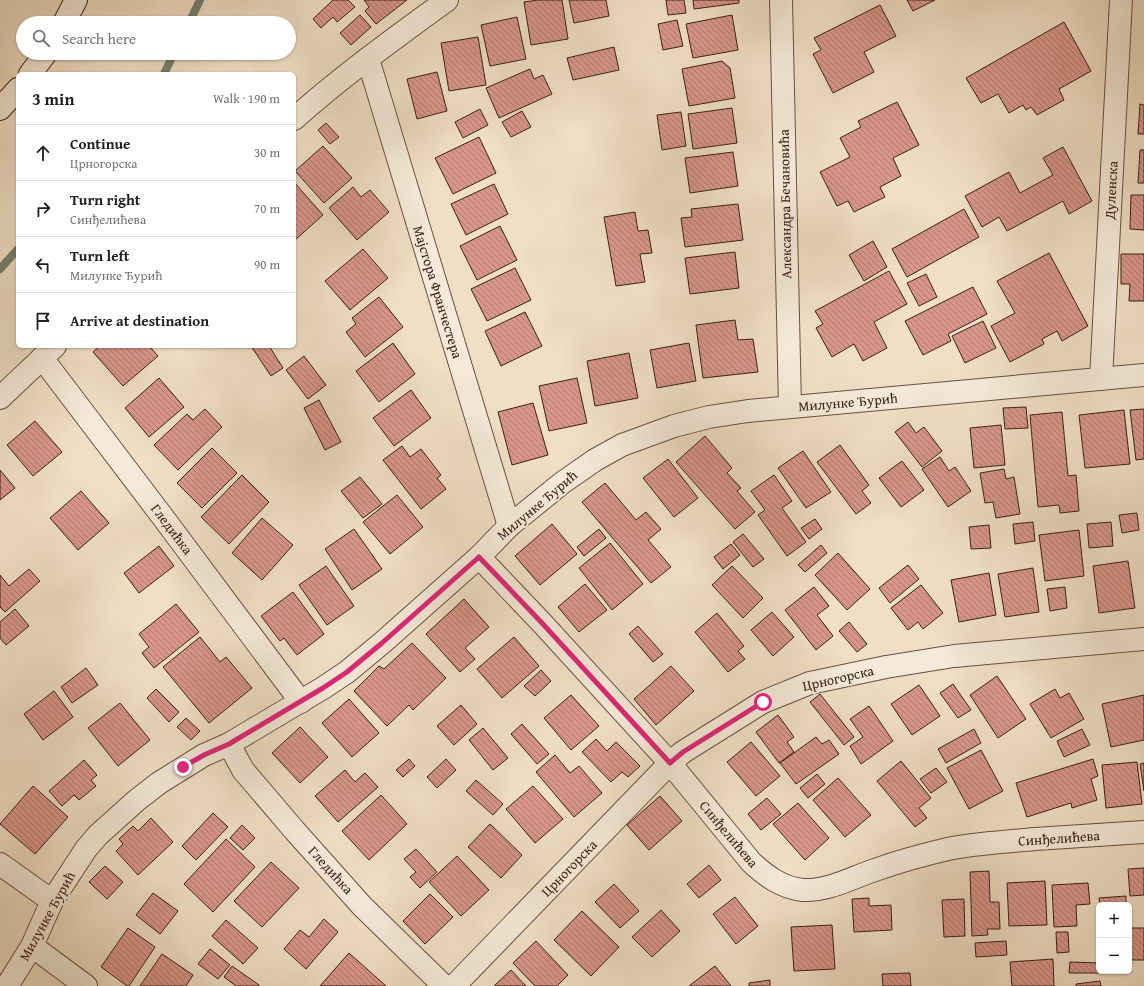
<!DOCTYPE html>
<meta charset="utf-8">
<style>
:root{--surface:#fff;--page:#f2f2f2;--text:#202124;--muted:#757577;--line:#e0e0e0}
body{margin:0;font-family:"Gentium Book Plus",serif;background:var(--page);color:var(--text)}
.controls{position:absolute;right:12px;bottom:12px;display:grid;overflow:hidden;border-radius:6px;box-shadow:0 1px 3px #0004}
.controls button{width:36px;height:36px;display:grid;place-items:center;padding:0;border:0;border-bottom:1px solid var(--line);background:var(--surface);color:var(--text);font:20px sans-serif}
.stop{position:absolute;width:12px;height:12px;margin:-9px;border:3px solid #db2777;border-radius:50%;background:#fff}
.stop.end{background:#db2777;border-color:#fff;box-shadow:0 1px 4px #0008}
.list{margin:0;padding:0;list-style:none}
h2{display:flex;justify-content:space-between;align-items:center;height:52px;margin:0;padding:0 16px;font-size:17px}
h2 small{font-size:13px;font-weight:400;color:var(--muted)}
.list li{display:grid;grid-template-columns:26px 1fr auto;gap:12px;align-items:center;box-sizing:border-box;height:56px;padding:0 16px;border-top:1px solid var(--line)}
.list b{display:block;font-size:15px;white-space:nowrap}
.list p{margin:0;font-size:13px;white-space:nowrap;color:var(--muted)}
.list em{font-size:13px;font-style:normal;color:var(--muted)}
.icon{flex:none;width:22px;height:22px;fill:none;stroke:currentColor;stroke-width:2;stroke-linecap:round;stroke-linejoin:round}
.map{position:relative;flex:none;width:1144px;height:986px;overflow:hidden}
.search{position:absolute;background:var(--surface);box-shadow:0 1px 3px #0004;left:16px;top:16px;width:280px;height:44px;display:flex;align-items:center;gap:10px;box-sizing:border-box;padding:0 14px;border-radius:22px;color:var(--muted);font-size:15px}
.panel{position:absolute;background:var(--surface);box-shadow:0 1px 3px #0004;left:16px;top:72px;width:280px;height:276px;border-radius:6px}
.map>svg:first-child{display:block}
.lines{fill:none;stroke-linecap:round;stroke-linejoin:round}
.stream{stroke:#747e71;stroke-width:8}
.building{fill:url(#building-back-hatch);stroke:#3a2015}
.street-casing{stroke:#685041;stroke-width:24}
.secondary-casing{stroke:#3a2015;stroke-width:24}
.street{stroke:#f5ead9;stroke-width:22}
.secondary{stroke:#f5ead9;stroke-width:22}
.route{stroke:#db2777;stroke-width:5}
.labels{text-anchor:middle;stroke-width:4;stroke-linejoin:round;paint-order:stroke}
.street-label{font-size:14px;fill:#3a2015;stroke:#f5ead9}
</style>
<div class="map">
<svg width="1144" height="986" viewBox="0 0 1144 986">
<defs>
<pattern id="building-back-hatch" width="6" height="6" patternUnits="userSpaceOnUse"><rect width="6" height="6" fill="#d8968a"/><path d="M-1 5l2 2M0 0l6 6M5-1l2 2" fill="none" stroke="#b07a70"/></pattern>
</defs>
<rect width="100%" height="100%" fill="#f0dfc5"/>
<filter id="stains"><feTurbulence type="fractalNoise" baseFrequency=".005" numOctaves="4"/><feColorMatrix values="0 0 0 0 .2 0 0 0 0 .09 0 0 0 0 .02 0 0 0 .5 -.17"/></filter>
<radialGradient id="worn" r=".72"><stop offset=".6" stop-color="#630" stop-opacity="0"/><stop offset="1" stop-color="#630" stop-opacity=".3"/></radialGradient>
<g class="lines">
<g class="stream">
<polyline points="189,23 200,0"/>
<polyline points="164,74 174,53"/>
<polyline points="0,269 18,249"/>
</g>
</g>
<g class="building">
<polygon points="333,0 348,0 355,7 337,22 333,17 321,28 313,19"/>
<polygon points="364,0 407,0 376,24 365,11 369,7"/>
<polygon points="538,0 562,0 568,39 531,45 524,2"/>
<polygon points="569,0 606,0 609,16 574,23"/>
<polygon points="666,0 684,0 686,13 668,15"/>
<polygon points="693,0 739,0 739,3 694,9"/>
<polygon points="907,0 935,0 913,11"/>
<polygon points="880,5 896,36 864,52 874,72 833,93 813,54 821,50 814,38"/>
<polygon points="360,15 371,27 351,45 340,33"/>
<polygon points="732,15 738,50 693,58 686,24"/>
<polygon points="517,17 526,59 490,66 481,25"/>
<polygon points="677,20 683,46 663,50 658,24"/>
<polygon points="1064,22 1091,71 1059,89 1064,100 1037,115 1031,107 1026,110 1023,105 1009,113 998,94 981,103 966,78"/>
<polygon points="478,37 486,85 449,91 441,43"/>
<polygon points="614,47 619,70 573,80 567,58"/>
<polygon points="722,61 730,68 735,98 689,106 682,69"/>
<polygon points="530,69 534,79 543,75 552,94 499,118 486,88"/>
<polygon points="437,72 447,111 417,119 407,79"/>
<polygon points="897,102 919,145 893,158 901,176 880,187 885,197 854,212 848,201 837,206 820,172 850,157 840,138 861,127 858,121"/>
<polygon points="1140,104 1144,105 1144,134 1138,134"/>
<polygon points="732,108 737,143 693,149 688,114"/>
<polygon points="480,109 488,125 463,138 455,122"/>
<polygon points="522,111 531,127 511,137 502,122"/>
<polygon points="681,112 686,146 662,150 657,115"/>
<polygon points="326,123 339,137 330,144 318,130"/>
<polygon points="479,137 496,173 453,194 435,158"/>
<polygon points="323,146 352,178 324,203 295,171"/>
<polygon points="1063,147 1092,201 1069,214 1063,201 1007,231 999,217 982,227 965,196 1009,172 1020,193 1053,175 1043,158"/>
<polygon points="1140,150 1144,150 1144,183 1138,183"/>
<polygon points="733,152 738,186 690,193 685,158"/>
<polygon points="294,182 323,215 294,241"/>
<polygon points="494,184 508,214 466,235 451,204"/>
<polygon points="353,187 361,197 370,190 389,212 357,240 329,208"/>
<polygon points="1131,195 1144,195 1144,230 1130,229"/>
<polygon points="738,204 743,240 685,247 681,218 692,217 691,209"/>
<polygon points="964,209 979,237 907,277 892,249"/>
<polygon points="635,212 638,231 648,230 652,253 640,254 645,282 616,286 604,217"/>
<polygon points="500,226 517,260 477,280 460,246"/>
<polygon points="873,241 887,267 864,281 849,255"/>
<polygon points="363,249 388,278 350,310 325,281"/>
<polygon points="735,252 739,288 690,294 685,258"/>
<polygon points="1049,253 1088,326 1062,341 1057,331 1042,339 1044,344 1010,362 991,326 1015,313 997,281"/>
<polygon points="1121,254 1144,254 1144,301 1129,301 1130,284 1121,284"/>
<polygon points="515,268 531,300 487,321 471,289"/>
<polygon points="889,271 907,304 874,322 887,348 863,361 854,344 832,357 816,328 823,324 815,311"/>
<polygon points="926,274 937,297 919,306 907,283"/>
<polygon points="973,287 987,314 948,334 951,341 923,355 905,321"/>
<polygon points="379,297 403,327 365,357 346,332 356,324 352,318"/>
<polygon points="525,312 542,346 501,366 485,331"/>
<polygon points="735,320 738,340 753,339 758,372 703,378 696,325"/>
<polygon points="983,321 996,348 965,363 952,336"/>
<polygon points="393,343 415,374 379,402 356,371"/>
<polygon points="689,343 696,381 657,388 650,350"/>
<polygon points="100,346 149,346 158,356 123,386 93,352"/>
<polygon points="251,346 269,346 283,368 271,376"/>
<polygon points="629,353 638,398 595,406 587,361"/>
<polygon points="304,356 326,385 308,399 286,370"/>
<polygon points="159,378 184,407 149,437 125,408"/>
<polygon points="577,378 587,423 549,431 539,386"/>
<polygon points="411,390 431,418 394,446 373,418"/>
<polygon points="319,400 341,442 325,450 304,408"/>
<polygon points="533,403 548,455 512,465 498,412"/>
<polygon points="1026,407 1028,428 1005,429 1003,408"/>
<polygon points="205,409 222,427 178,470 154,445 187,414 193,420"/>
<polygon points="1144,409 1144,459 1136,460 1130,410"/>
<polygon points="1124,410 1130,464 1085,468 1079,415"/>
<polygon points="1062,412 1068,476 1076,475 1079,511 1060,513 1059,505 1038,507 1030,415"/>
<polygon points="35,421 62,452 33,476 7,445"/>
<polygon points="908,422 916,433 924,427 942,451 922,467 895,432"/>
<polygon points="1001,425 1005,465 974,468 970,428"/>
<polygon points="705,436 732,468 727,473 741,488 737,491 755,512 735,529 676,462"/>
<polygon points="840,445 869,485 862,491 871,503 856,514 817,462"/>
<polygon points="402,446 410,457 421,449 441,475 437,478 446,489 421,509 383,460"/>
<polygon points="212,448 237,473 202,508 177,483"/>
<polygon points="803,451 831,492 806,508 778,468"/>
<polygon points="940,457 949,471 955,467 971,491 948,507 922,469"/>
<polygon points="668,459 698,498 674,517 643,478"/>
<polygon points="902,461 924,490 901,507 879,478"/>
<polygon points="1004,469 1006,479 1014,477 1020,514 996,518 993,502 985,503 980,473"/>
<polygon points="0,470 15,488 0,500"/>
<polygon points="242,475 269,502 229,544 201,517"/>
<polygon points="774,475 792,501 782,508 806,542 787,556 758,515 765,510 751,491"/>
<polygon points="360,477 382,504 363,518 341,491"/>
<polygon points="605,483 636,520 646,512 661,529 648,540 671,567 651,583 582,502"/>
<polygon points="81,491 109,523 78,550 50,518"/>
<polygon points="397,495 423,527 390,554 363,522"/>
<polygon points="1137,513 1139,530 1122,533 1119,515"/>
<polygon points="262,518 293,545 262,580 232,553"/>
<polygon points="815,519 822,529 809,539 801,528"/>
<polygon points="1033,522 1035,541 1015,544 1013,524"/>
<polygon points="1111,522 1113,546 1089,548 1087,524"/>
<polygon points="552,524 577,554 540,585 515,556"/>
<polygon points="989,525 991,548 971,549 969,527"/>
<polygon points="354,529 382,569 352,590 325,549"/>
<polygon points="599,529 606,538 584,556 577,547"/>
<polygon points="1079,530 1084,576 1045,581 1039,535"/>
<polygon points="743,534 764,559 753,567 733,542"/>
<polygon points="610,543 643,584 612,610 579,568"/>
<polygon points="731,544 740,555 723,569 714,557"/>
<polygon points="821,545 827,553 805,572 798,565"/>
<polygon points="159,546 174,566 139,593 124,573"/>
<polygon points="838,553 870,589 847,610 815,575"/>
<polygon points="1128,561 1135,608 1099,613 1093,566"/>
<polygon points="908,565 919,579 890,603 879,588"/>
<polygon points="326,566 354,606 327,625 299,585"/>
<polygon points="732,566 763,598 743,618 712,585"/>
<polygon points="1033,568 1039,612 1005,617 998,574"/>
<polygon points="29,569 40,581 5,612 0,607 0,575 9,586"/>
<polygon points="989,573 996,615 959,622 951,580"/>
<polygon points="585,584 607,610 579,632 558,607"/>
<polygon points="921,585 943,613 923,629 918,622 908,630 891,608"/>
<polygon points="814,587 829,606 817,615 833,636 816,650 785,610"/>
<polygon points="1065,587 1067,608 1050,611 1047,589"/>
<polygon points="293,592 324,634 297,655 284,638 280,641 261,616"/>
<polygon points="464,599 489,627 465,648 475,659 460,672 426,634"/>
<polygon points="176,604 199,632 154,668 142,653 149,647 139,634"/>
<polygon points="15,609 29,626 6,645 0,638 0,622"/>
<polygon points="772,612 794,637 773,656 751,630"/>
<polygon points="717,613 744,646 738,651 745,659 728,672 695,632"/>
<polygon points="849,622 867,644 857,652 839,631"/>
<polygon points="638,626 663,654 653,662 629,634"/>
<polygon points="200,637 220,662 226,657 252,688 209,723 163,667"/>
<polygon points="514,637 539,666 502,698 477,669"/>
<polygon points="412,643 446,678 413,710 409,705 387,726 354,691 379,666 384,669"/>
<polygon points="671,666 694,691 656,725 634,699"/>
<polygon points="86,668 98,685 72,703 61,687"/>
<polygon points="541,670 551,681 535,696 524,686"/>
<polygon points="997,676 1026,719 998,738 970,695"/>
<polygon points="953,684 971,710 958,718 940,693"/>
<polygon points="919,685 940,716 912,735 891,704"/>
<polygon points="156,689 179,712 169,722 147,698"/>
<polygon points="1055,689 1060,698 1069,693 1084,719 1051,738 1030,704"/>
<polygon points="54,691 73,717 43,740 24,714"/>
<polygon points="820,694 854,737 844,745 810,702"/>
<polygon points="571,695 599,726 571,750 544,718"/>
<polygon points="1144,695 1144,740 1111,747 1102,704"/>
<polygon points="349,699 379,733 352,757 322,723"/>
<polygon points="120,703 150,740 118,766 88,728"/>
<polygon points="461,705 477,724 454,745 437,726"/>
<polygon points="869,706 893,741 861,764 850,746 863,737 850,719"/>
<polygon points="778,715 794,737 787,742 794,752 779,763 756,732"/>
<polygon points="186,718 200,731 191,740 177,727"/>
<polygon points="522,724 549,754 537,764 511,734"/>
<polygon points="300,727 328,757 300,783 272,753"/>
<polygon points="483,728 508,758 493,770 469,740"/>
<polygon points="974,729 981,743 946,763 938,749"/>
<polygon points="1082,729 1090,745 1064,757 1057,741"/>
<polygon points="816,737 822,744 829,740 839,754 796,784 780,763"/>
<polygon points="596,739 607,751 616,742 640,766 628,777 622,772 611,782 582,752"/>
<polygon points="751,742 780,776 756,796 727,762"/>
<polygon points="981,750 1003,791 969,809 947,768"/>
<polygon points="555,755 570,773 579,766 602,793 574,817 536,772"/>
<polygon points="409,759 415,766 403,777 396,770"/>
<polygon points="446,759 456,770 437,788 427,777"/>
<polygon points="1093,759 1098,776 1091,779 1097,800 1072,808 1071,803 1027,817 1016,783"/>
<polygon points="84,760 97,775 91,780 96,786 79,800 74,795 62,806 49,791"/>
<polygon points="901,761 931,798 919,808 927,818 915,827 877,781"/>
<polygon points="1137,762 1142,804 1106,808 1102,765"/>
<polygon points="1144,763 1144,791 1140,764"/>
<polygon points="936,768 947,782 931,793 920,779"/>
<polygon points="345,770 355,782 365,773 378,787 338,822 315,796"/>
<polygon points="817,774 825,784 808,798 800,788"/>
<polygon points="838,778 871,815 845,837 813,800"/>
<polygon points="476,780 503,804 493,815 466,791"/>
<polygon points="33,786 68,817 35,854 0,824"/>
<polygon points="533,786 563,819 535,843 506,809"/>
<polygon points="381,795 407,824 369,860 342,831"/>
<polygon points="660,796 682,821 649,850 627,825"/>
<polygon points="767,798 781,814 761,830 748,814"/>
<polygon points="798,803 829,838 805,860 773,824"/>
<polygon points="213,813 228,827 196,860 182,846"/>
<polygon points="151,818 173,842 138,875 116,851 123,844 119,839 133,826 138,831"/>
<polygon points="490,824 522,855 501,878 468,847"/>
<polygon points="242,825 255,838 243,850 230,838"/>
<polygon points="226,839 255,867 213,912 184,884"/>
<polygon points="416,849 437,872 420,888 410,877 416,872 404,859"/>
<polygon points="457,856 489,890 461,916 429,882"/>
<polygon points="271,862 299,888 262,927 234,901"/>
<polygon points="709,865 721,880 699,898 687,884"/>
<polygon points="105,866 123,882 107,899 89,882"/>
<polygon points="1144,868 1144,895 1130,896 1128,869"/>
<polygon points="989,871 990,902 999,902 1000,929 987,929 988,935 972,936 970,872"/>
<polygon points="1045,881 1047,925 1009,926 1007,883"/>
<polygon points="1088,883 1090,904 1076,905 1077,926 1054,927 1052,885"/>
<polygon points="614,884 639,911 620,928 595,902"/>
<polygon points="153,893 178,911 160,934 136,915"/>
<polygon points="430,894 453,917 425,944 403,921"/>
<polygon points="1126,896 1126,905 1100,905 1099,898"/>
<polygon points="735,897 758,926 736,944 713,914"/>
<polygon points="869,898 869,906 891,905 892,930 854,932 852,899"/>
<polygon points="964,899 965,936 944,937 942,900"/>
<polygon points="661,910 680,931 652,957 632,937"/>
<polygon points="582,911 619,947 591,976 554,940"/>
<polygon points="324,919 338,932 306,969 284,949 300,930 309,937"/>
<polygon points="226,920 258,948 243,964 212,936"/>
<polygon points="832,925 835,969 794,971 791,927"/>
<polygon points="128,928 155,947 129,986 127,986 101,967"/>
<rect x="1129" y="928" width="15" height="32"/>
<polygon points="1056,932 1068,932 1069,952 1057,953"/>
<polygon points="536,941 568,975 557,986 535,986 513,963"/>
<polygon points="1006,941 1007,955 976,957 975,943"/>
<polygon points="210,949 230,965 218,979 198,964"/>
<polygon points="349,953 386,986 320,986"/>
<polygon points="162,954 193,975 186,986 140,986"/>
<polygon points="1053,959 1054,986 1012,986 1010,962"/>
<polygon points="1070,962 1099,963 1099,971 1106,971 1106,973 1069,973"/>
<polygon points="232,966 259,985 259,986 236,986 224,977"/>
<polygon points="715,966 731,986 689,986"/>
<polygon points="511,970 526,986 494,986"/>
<polygon points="910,973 911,986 883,986 882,974"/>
<polygon points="770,980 770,986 749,986 749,983"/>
<polygon points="1100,981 1101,986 1076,986 1076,984"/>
</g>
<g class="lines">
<defs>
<g id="street">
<polyline points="781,0 790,407"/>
<polyline points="368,59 509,526"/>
<path d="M 294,119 C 342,76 395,38 447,0"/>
<polyline points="42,358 162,516 301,702"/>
<polyline points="1101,379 1121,0"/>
<polyline points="0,398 55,346"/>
<path d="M 479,557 L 542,623 L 670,763 L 751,862 C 766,876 782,888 803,890 C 828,891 849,879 872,871 C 897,862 922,855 948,849 C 977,843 1006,842 1035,839 C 1071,837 1108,834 1144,832"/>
<polyline points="229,744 243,770 295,831 362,906 444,986"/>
<polyline points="0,864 52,901"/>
<polyline points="32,946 86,986"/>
<polyline points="7,986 32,946 52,901 86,849 98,835 137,800 159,783 204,755 229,744 323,688 347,672 382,643 479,557 509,526 562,483 595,460 622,445 674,426 709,417 748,411 1144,375"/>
<polyline points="454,986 670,763 683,752 763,702 810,683 886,667 954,656 1144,639"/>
</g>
<g id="secondary">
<polyline points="64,23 76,0"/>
<polyline points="30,74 46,53"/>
<polyline points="0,109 18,89"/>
</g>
</defs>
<use href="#street" class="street-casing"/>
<use href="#secondary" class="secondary-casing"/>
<use href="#street" class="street"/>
<use href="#secondary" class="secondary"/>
</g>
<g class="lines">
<polyline class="route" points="183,767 204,755 229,744 323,688 347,672 382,643 479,557 542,623 670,763 683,752 763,702"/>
</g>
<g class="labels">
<g class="street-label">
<text transform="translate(1111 190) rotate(-87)" y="5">Дуленска</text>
<text transform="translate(785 204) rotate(-91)" y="5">Александра Бечановића</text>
<text transform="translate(438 292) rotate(73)" y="5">Мајстора Франчестера</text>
<text transform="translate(848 402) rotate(-5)" y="5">Милунке Ђурић</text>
<text transform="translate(537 505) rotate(-40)" y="5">Милунке Ђурић</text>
<text transform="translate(172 529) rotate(53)" y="5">Гледићка</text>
<text transform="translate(838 678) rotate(-13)" y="5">Црногорска</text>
<text transform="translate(729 834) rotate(50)" y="5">Синђелићева</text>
<text transform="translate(1059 838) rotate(-4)" y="5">Синђелићева</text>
<text transform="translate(569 868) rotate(-46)" y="5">Црногорска</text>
<text transform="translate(331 870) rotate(48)" y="5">Гледићка</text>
<text transform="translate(47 916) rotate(-61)" y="5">Милунке Ђурић</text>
</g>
</g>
<rect width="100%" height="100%" filter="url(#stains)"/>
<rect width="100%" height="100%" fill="url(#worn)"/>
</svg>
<div class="controls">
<button>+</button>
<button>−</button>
</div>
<div class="stop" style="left:763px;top:702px"></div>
<div class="stop end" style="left:183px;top:767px"></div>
<div class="search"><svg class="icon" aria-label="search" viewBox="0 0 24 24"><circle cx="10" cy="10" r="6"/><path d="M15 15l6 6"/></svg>Search here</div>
<section class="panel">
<h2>3 min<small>Walk · 190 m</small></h2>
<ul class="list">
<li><svg class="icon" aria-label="ahead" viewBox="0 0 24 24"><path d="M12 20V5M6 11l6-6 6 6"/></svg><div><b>Continue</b><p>Црногорска</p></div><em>30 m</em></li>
<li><svg class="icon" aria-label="right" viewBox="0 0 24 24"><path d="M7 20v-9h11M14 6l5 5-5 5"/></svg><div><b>Turn right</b><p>Синђелићева</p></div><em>70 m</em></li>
<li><svg class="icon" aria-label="left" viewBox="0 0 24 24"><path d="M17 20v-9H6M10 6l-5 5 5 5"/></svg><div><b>Turn left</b><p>Милунке Ђурић</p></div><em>90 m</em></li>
<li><svg class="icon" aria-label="arrive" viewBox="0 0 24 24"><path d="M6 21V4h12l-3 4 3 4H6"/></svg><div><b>Arrive at destination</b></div></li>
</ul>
</section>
</div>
